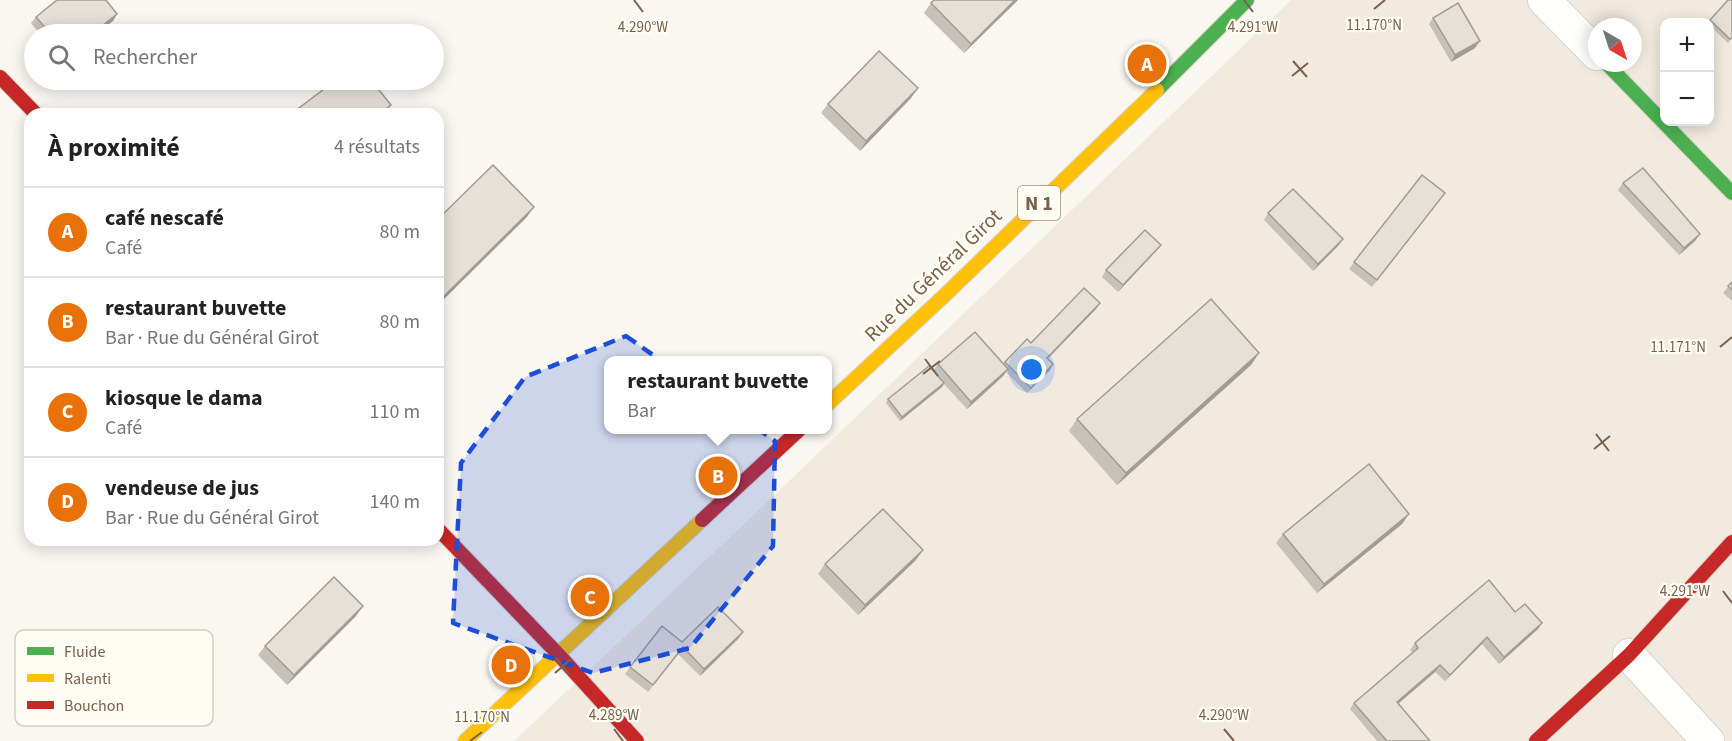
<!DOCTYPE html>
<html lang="fr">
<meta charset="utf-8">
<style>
:root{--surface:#fff;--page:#f2f2f2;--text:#222;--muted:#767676;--line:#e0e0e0;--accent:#5d564f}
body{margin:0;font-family:"Source Sans 3",sans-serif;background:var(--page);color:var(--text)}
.controls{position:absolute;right:18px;top:18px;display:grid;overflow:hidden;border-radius:12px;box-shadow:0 3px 15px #0003}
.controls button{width:54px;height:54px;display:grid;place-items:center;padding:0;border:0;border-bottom:2px solid var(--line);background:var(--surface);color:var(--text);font:30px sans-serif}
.compass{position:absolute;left:1588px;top:18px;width:54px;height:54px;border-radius:50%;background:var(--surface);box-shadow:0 3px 15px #0003;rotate:141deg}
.you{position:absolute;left:1032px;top:370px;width:21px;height:21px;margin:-15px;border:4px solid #fff;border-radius:50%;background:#1a73e8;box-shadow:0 0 0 9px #1a73e833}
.badge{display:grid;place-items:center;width:39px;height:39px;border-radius:50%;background:var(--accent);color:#fff;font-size:20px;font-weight:700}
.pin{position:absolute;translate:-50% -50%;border:3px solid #fff;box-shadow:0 2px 6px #0006}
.popup{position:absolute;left:604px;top:356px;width:228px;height:78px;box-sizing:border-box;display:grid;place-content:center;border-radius:12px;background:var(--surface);filter:drop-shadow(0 2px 4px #0005);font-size:20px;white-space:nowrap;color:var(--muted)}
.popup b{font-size:22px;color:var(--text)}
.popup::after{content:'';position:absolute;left:50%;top:100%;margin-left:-12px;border:12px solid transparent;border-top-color:var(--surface)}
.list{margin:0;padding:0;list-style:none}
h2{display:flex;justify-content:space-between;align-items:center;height:78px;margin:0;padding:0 24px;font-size:26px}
h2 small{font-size:20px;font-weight:400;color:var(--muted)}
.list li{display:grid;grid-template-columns:39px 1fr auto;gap:18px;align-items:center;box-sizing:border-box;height:90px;padding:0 24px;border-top:2px solid var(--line)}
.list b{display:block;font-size:22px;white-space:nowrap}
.list p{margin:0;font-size:20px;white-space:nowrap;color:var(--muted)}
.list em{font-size:20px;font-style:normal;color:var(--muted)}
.icon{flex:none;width:33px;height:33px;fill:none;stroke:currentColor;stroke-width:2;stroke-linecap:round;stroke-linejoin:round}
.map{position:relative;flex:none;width:1732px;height:741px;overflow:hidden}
.search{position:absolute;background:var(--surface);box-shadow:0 3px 15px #0003;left:24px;top:24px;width:420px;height:66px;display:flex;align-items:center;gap:15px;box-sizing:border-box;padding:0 21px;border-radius:33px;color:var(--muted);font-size:22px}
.panel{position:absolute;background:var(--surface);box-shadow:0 3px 15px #0003;left:24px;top:108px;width:420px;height:438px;border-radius:18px}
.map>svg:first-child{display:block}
.residential{fill:#f2eade;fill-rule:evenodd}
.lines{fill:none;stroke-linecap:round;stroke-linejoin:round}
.street-casing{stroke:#d9d4cd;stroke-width:34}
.fast-casing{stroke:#d8d3cb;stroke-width:16}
.slow-casing{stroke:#d8d3cb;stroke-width:16}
.jam-casing{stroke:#d8d3cb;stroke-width:16}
.street{stroke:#fefefd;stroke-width:32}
.fast{stroke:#4caf50;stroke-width:14}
.slow{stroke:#ffc107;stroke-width:14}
.jam{stroke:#c62828;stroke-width:14}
.wall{fill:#c6c1b9}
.shaded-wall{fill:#a19d96}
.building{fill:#e6e0d7;stroke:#a19d96;stroke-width:1.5}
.marked{fill:#1d4ed8;fill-opacity:0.2;stroke:#1d4ed8;stroke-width:4.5;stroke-dasharray:12 8;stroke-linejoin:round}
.ticks{fill:none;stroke:#79624e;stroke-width:2}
.labels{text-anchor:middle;stroke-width:4.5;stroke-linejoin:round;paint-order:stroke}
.shield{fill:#fffcf3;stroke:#a19080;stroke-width:1.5}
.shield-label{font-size:20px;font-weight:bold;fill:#79624e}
.street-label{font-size:21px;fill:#79624e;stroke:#fffcf3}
.key{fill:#fffcf3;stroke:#d7cec2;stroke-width:1.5}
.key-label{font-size:16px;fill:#79624e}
.ticks-label{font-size:15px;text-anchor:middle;fill:#79624e;stroke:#fffcf3;stroke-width:4.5;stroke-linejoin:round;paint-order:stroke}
</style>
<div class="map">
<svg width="1732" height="741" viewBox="0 0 1732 741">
<rect width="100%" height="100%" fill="#f9f7f0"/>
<path class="residential" d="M 1291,0 L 1732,0 L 1732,741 L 514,741 L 740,528 ZM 1664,22 L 1710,22 L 1710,122 L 1664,122 ZM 1597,27 L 1633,27 L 1633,63 L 1597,63 Z"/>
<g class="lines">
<defs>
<g id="street">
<polyline points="1544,0 1597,54"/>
<polyline points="1629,655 1708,741"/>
</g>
<g id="fast">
<polyline points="1606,63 1732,193"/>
<polyline points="1157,90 1247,0"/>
</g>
<g id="slow">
<polyline points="828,404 945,295 1157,90"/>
<polyline points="465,741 702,520"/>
</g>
<g id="jam">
<polyline points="0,77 36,114"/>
<polyline points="702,520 799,430"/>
<polyline points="438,529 558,654 637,741"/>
<polyline points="1536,741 1629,655 1732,542"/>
</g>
</defs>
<use href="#street" class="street-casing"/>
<use href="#fast" class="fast-casing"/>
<use href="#slow" class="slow-casing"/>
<use href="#jam" class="jam-casing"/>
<use href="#street" class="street"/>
<use href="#fast" class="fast"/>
<use href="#slow" class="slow"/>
<use href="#jam" class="jam"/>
</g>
<g class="wall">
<polygon points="1018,0 964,53 924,13 931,3"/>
<polygon points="1732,0 1732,38 1728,43 1710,26 1710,22 1708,22"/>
<polygon points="117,14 113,21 96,34 40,34 31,23 36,17"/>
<polygon points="1433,18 1475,48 1451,62 1429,24"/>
<polygon points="918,88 911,98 860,151 821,113 828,104"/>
<polygon points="1623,183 1700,234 1695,241 1679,255 1618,190"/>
<polygon points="1445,193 1372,287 1349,269 1354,262"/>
<polygon points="1268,213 1343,239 1338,246 1313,271 1264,220"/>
<polygon points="1161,245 1156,251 1118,292 1102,277 1106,270"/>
<polygon points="1732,282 1732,301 1723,293"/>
<polygon points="1100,303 1096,309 1048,359 1050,370 1027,393 1006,372 1003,376 967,409 944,384 942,387 900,421 886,403 888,399 933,371 938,364 1003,364 1005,362 1031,343"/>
<polygon points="1259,353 1251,365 1117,485 1069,431 1077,419"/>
<polygon points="1409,514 1402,524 1317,593 1276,543 1283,534"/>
<polygon points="916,560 858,615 818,574 825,564"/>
<polygon points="1515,612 1542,623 1538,629 1499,664 1482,644 1445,681 1435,672 1398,704 1430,741 1377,741 1350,709 1354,703 1413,653 1410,650 1415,643"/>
<polygon points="356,616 287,685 258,655 265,646"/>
<polygon points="738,639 700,676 678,654 648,692 625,674 630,667 682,642"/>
</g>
<g class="shaded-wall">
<polygon points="1015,0 1018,0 964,53 971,44"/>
<polygon points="117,14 113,21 96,34 92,34"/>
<polygon points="1480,41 1475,48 1451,62 1455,55"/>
<polygon points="918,88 911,98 860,151 866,141"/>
<polygon points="391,105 385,114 380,114"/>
<polygon points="534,207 527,217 438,305 438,303 441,299"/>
<polygon points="1700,234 1695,241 1679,255 1684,248"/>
<polygon points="1343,239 1338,246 1313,271 1318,264"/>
<polygon points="1161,245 1156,251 1118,292 1123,285"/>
<polygon points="1100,303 1096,309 1043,363 1047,358"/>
<polygon points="1259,353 1251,365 1117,485 1126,473"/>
<polygon points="1053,364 1050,370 1027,393 1031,388"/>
<polygon points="1008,369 1003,376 967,409 971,402"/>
<polygon points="944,383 942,387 900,421 902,417"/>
<polygon points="1409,514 1402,524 1317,593 1324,584"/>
<polygon points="923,550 916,560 858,615 865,605"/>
<polygon points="363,606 356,616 287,685 294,675"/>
<polygon points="1542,623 1538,629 1499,664 1504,657"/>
<polygon points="743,632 738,639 700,676 704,669"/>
<polygon points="1487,637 1482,644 1445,681 1450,675"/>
<polygon points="1440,665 1435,672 1392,709 1397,702"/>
</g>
<g class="building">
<polygon points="57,0 106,0 117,14 92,34 51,34 36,17"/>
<polygon points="934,0 1015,0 971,44 931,3"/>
<polygon points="1728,0 1732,0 1732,38 1730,39 1710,20"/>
<polygon points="1458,3 1480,41 1455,55 1433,18"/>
<polygon points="879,51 918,88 866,141 828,104"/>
<polygon points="336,80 371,80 391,105 380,114 291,114"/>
<polygon points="493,165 534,207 441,299 438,296 438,219"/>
<polygon points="1643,168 1700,234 1684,248 1623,183"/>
<polygon points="1422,175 1445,193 1377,280 1354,262"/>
<polygon points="1293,189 1343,239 1318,264 1268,213"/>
<polygon points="1145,230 1161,245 1123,285 1106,270"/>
<polygon points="1732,282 1732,290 1728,286"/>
<polygon points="1084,288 1100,303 1047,358 1053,364 1031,388 1005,362 1027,339 1031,343"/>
<polygon points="1211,299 1259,353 1126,473 1077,419"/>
<polygon points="975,332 1008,369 971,402 938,364"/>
<polygon points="929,366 944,383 902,417 888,399"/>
<polygon points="1369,464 1409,514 1324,584 1283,534"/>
<polygon points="883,509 923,550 865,605 825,564"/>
<polygon points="334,577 363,606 294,675 265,646"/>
<polygon points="1489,580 1515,612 1525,604 1542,623 1504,657 1487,637 1450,675 1440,665 1397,702 1430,741 1387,741 1354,703 1418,648 1415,643"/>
<polygon points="718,607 743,632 704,669 683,647 653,685 630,667 662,626 682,642"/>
</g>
<path class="marked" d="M 626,336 L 775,441 L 773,546 L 690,648 L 593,673 L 453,623 L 461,463 L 525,377 Z"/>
<path class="ticks" d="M 634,0 L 643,12M 1244,0 L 1253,12M 1374,9 L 1385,0M 1293,61 L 1307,77M 1292,76 L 1308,63M 1720,347 L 1732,337M 925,359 L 938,376M 923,374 L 940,361M 1596,434 L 1609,451M 1594,449 L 1610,436M 1723,591 L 1732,603M 556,658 L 569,674M 555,673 L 571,659M 614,729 L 623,741M 1224,729 L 1234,741M 470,741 L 482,732"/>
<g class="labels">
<rect class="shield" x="1018" y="186" width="42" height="34" rx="4.5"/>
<g class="shield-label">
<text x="1039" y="210">N 1</text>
</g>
<g class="street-label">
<text transform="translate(933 275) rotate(-44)" y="7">Rue du Général Girot</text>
</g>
</g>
<rect x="15" y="630" width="198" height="96" rx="9" class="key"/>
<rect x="27" y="647" width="27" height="8" fill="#4caf50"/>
<rect x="27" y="674" width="27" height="8" fill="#ffc107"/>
<rect x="27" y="701" width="27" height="8" fill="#c62828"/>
<g class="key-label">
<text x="64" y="657">Fluide</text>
<text x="64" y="684">Ralenti</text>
<text x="64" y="711">Bouchon</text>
</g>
<g class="ticks-label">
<text x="1374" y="30">11.170°N</text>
<text x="643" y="32">4.290°W</text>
<text x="1253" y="32">4.291°W</text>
<text x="1678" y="352">11.171°N</text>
<text x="1685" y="596">4.291°W</text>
<text x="614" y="720">4.289°W</text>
<text x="1224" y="720">4.290°W</text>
<text x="482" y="722">11.170°N</text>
</g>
</svg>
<div class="controls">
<button>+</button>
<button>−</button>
</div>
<svg class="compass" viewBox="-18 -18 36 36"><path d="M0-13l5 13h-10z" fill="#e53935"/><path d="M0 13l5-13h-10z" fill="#767676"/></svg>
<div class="you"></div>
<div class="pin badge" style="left:1147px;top:64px;background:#e8710a">A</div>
<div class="pin badge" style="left:718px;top:476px;background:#e8710a">B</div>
<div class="popup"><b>restaurant buvette</b>Bar</div>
<div class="pin badge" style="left:590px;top:597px;background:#e8710a">C</div>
<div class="pin badge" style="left:511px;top:665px;background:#e8710a">D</div>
<div class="search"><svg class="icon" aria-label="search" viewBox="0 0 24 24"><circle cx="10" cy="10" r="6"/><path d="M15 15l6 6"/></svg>Rechercher</div>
<section class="panel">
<h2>À proximité<small>4 résultats</small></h2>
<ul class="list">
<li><span class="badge" style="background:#e8710a">A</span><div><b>café nescafé</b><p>Café</p></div><em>80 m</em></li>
<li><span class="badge" style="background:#e8710a">B</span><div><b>restaurant buvette</b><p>Bar · Rue du Général Girot</p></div><em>80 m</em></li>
<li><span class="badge" style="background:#e8710a">C</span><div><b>kiosque le dama</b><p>Café</p></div><em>110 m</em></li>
<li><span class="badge" style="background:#e8710a">D</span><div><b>vendeuse de jus</b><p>Bar · Rue du Général Girot</p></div><em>140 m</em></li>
</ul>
</section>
</div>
